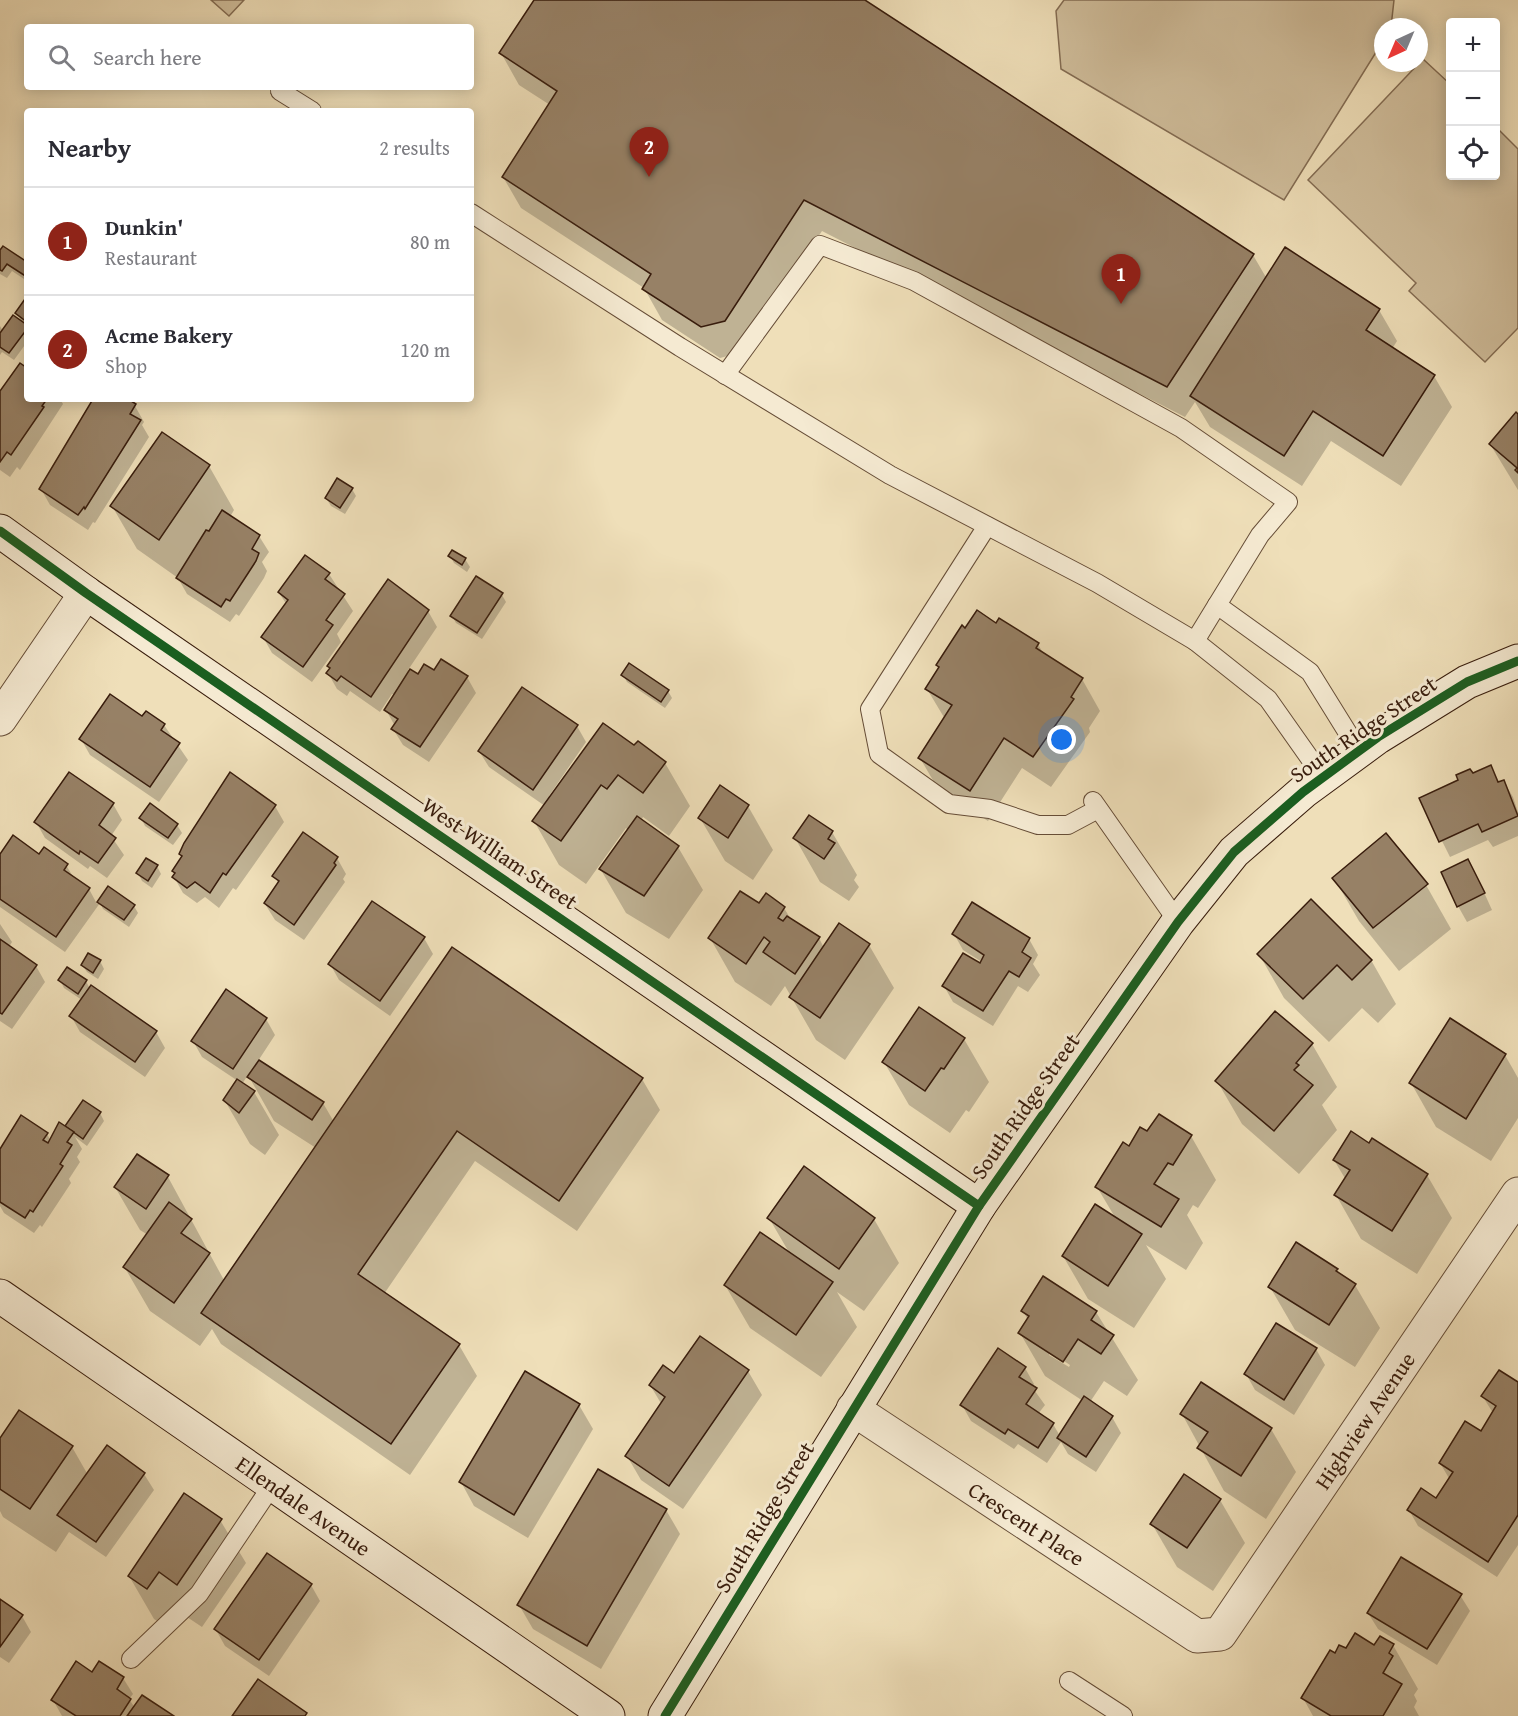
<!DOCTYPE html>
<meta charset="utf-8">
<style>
:root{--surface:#fff;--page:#f2f2f3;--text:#2b2b33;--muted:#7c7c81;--line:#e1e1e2;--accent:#8f2418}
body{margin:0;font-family:"Gentium Book Plus",serif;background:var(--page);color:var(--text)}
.controls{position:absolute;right:18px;top:18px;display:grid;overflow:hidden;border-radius:6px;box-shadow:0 3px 15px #0003}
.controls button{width:54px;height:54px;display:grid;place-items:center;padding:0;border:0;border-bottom:2px solid var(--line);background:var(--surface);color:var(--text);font:30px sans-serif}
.compass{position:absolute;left:1374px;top:18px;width:54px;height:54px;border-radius:50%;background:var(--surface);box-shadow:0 3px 15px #0003;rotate:224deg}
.you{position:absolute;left:1062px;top:740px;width:21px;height:21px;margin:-15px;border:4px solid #fff;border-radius:50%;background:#1a73e8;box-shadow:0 0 0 9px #1a73e833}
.badge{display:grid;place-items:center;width:39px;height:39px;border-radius:50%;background:var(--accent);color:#fff;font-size:20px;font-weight:700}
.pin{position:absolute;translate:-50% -50px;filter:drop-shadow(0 2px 3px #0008)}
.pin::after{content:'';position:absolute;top:32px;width:21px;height:18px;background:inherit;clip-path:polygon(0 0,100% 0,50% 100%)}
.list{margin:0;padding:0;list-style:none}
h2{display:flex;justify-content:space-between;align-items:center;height:78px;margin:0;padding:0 24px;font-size:26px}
h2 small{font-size:20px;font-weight:400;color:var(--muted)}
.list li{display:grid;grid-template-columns:39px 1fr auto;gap:18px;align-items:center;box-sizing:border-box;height:108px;padding:0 24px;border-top:2px solid var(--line)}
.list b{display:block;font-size:22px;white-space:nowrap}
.list p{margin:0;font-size:20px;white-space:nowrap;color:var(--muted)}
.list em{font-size:20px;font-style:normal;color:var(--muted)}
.icon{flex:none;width:33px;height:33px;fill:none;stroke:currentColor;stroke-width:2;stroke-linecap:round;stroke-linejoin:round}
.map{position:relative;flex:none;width:1518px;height:1716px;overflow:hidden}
.search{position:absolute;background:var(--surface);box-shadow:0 3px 15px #0003;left:24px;top:24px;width:450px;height:66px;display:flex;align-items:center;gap:15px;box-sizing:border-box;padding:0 21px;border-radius:6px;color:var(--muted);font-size:22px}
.panel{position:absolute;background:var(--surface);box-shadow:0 3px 15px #0003;left:24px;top:108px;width:450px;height:294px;border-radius:6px}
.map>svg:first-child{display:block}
.green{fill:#d0be9c;stroke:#846d54;stroke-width:1.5}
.shadow{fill:#0003;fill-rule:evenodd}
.building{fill:#978166;stroke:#381c0c;stroke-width:1.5}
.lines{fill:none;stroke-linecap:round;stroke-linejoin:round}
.lane-casing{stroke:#664d37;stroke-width:20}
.street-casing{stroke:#664d37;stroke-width:35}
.secondary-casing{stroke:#381c0c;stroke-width:35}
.lane{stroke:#f5ead2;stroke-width:18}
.street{stroke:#f5ead2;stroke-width:33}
.secondary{stroke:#f5ead2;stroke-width:33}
.cycleway-casing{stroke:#f5ead2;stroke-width:13}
.cycleway{stroke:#1b5e20;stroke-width:9}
.labels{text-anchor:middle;stroke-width:6;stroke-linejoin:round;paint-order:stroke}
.street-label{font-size:22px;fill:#381c0c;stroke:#f5ead2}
</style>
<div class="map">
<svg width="1518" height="1716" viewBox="0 0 1518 1716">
<rect width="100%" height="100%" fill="#efdfb9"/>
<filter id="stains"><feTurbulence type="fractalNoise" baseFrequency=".00333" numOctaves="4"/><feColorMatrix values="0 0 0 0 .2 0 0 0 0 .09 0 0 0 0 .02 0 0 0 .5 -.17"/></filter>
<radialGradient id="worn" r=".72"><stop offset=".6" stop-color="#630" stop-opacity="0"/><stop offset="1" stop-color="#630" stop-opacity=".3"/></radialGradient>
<g class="green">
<polygon points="211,0 244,0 229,16"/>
<polygon points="1064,0 1394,0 1391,27 1383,27 1383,41 1284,200 1061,69 1056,11"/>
<polygon points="1423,59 1450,84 1450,176 1496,176 1496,127 1518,149 1518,328 1485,362 1409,291 1416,283 1308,180"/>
</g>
<g class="shadow">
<polygon points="536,0 862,0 1253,255 1267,279 1379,310 1397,341 1392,349 1434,376 1452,407 1401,486 1331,441 1302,486 1210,427 1195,402 1185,417 822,231 743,352 720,358 662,320 644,288 521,208 503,177 550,105 519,85 501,53"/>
<polygon points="0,252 27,264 27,281 12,271 7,278 0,274"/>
<polygon points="27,302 27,342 14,360 2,352 0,355 0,326 3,331 23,324 17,313"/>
<polygon points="27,369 27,399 60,399 63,404 20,470 17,467 10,477 0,470 0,392"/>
<polygon points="95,399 125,399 135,406 144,422 142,425 149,437 95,523 93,522 88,530 50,505 41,489"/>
<polygon points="1518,416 1518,490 1490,444"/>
<polygon points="162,434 209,466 234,510 230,517 259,536 269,552 262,562 267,571 264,578 239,616 236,614 230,622 187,594 178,578 137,549 112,506"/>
<polygon points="352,489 356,496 345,514 331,506 326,498"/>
<polygon points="452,552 465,559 470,567 467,572 454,563 450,556"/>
<polygon points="329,574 353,611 337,634 341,642 312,682 272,653 263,637 287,605 279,593"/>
<polygon points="502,595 506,602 482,639 456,623 452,616"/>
<polygon points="428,611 437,627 408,670 419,676 434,672 467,677 476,693 429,762 403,745 393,729 395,726 386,710 395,695 392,694 380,712 350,691 347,696 337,689 328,673 331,670 329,666"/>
<polygon points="996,625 1038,644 1044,655 1082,679 1100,711 1089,728 1090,732 1051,787 1022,768 988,821 938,789 920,758 945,719 927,689"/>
<polygon points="623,675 668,691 672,698 665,708 627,682"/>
<polygon points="143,718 164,725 188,760 159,802 90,755 81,739"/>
<polygon points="577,726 586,742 549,796 551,798 634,748 665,763 690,806 669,836 643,817 641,821 678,847 703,890 669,939 626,913 601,870 628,830 626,828 586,884 559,865 534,821 545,806 489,767 479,751"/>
<polygon points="1490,767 1500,783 1504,782 1513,797 1518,812 1518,836 1493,847 1488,840 1450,857 1421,799"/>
<polygon points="230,774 275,806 284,822 236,890 233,888 219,908 205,897 197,903 183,893 174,877 210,808 208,804"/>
<polygon points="113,804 122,820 111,836 124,855 107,878 90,866 88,869 45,838 36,822"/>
<polygon points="150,806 177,825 182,833 173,845 145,826 141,818"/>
<polygon points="748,806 773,850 753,880 725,861 700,818"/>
<polygon points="832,832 857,875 854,880 859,887 849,901 820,882 795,838"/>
<polygon points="40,856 66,865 75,880 89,889 97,904 109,888 134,906 138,913 129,927 103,909 100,903 65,952 0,907 0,857"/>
<polygon points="337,858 346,874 343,879 345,882 304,940 275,920 265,904 279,884 274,876"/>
<polygon points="157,866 161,874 152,888 142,881 138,873"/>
<polygon points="1477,877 1492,910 1467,922 1458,906"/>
<polygon points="1334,878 1426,885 1451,929 1399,971 1359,921"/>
<polygon points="766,896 784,908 792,921 819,938 824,948 869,945 894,988 845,1060 816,1040 785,986 771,1006 735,982 710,938 759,905"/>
<polygon points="0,924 12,942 9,947 36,966 45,982 12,1029 0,1021"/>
<polygon points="954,934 1029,939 1038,955 1033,964 1040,975 1028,992 1018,986 993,1026 953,1002 944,986 982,962 963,950"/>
<polygon points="424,938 433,954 390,1016 339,980 330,964"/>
<polygon points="1259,954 1371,960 1396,1004 1378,1023 1362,1008 1329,1042 1284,998"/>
<polygon points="100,961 104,969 98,979 87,972 82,965"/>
<polygon points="60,980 86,981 90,989 156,1032 165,1048 145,1077 80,1032 71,1016 82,1000 64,988"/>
<polygon points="266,1019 275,1035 258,1061 323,1103 334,1122 642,1079 660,1110 577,1231 475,1161 384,1294 459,1345 477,1376 410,1475 221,1344 212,1329 200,1346 150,1311 125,1268 148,1235 140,1230 115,1187 168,1177 225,1282 316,1148 274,1121 248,1075 242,1084 254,1092 279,1135 265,1155 250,1144 225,1101 238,1081 202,1057 193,1041"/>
<polygon points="964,1039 989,1082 969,1112 966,1110 950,1133 909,1105 884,1062"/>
<polygon points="1312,1044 1337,1087 1322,1105 1337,1130 1299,1174 1242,1124 1217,1081"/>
<polygon points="1505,1055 1518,1078 1518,1118 1491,1161 1436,1127 1411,1083"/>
<polygon points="100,1113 104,1121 87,1146 75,1137 82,1149 77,1157 80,1162 69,1179 71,1183 42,1227 40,1225 34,1233 4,1213 0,1206 0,1150 47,1134 51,1141 65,1128"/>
<polygon points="1148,1133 1191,1136 1216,1180 1198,1208 1193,1205 1187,1215 1203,1243 1186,1270 1146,1245 1166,1279 1134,1328 1088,1299 1063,1256 1116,1219 1097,1187 1129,1148"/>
<polygon points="1370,1145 1427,1175 1452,1218 1417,1274 1361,1239 1336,1195 1346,1180 1334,1160"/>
<polygon points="804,1168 874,1219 899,1263 864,1311 837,1292 857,1327 821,1377 750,1328 725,1285 790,1254 769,1218"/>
<polygon points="1337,1270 1341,1276 1355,1285 1380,1328 1355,1367 1295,1330 1270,1287"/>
<path d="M 1044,1278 L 1096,1312 L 1138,1380 L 1127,1396 L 1104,1381 L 1090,1402 L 1112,1417 L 1121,1433 L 1096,1472 L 1068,1454 L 1061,1442 L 1047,1463 L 1018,1444 L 1014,1449 L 971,1421 L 962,1405 L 1025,1368 L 1034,1384 L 1032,1387 L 1045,1405 L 1038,1414 L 1053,1424 L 1060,1436 L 1083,1401 L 1045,1376 L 1020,1333 L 1028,1320 L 1023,1311 ZM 1049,1351 L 1070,1365 L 1069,1367 L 1049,1355 Z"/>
<polygon points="1316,1349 1325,1365 1294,1415 1255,1390 1246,1374"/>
<polygon points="748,1371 762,1395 683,1509 641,1480 627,1456 662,1405 650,1385"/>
<polygon points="1518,1384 1518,1545 1497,1577 1418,1526 1409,1510 1436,1500 1450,1480 1440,1463 1481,1433 1493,1413 1483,1397"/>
<polygon points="579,1405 593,1429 528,1538 474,1506 461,1482"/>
<polygon points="1182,1414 1271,1429 1296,1472 1266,1519 1224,1491"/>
<polygon points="0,1441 72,1447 88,1475 144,1474 154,1490 106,1557 69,1532 56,1552 3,1517 0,1511"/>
<polygon points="1220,1500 1245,1543 1213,1591 1177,1567 1152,1524"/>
<polygon points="666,1510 680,1534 601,1669 533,1629 519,1605"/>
<polygon points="220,1520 246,1563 202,1627 184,1615 173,1632 154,1619 129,1576"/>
<polygon points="311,1585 320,1601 269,1676 225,1646 216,1630"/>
<polygon points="1460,1595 1470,1611 1437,1665 1378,1629 1368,1613"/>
<polygon points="0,1601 22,1616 31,1632 9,1663 0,1657"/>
<polygon points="1393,1645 1418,1689 1414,1695 1417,1701 1414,1707 1419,1716 1313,1716 1303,1698 1335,1655 1346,1650"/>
<polygon points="100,1663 123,1678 133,1694 129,1699 135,1708 171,1716 62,1716 53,1700 92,1674"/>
</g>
<g class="building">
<polygon points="534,0 865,0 1254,254 1167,387 804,200 725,321 701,327 642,289 651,274 502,177 557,91 499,53"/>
<polygon points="3,246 27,262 27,277 7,264 2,271 0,270 0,250"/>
<polygon points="1285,247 1380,309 1366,330 1435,375 1383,456 1313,411 1284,456 1190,396"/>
<polygon points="25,299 27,301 27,322 15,313"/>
<polygon points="13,315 27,325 27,329 9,353 0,347 0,333"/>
<polygon points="20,363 27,368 27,399 47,399 42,406 44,407 11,455 7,452 0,462 0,391"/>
<polygon points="93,399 128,399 136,404 130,414 141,420 85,509 84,507 78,515 39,489"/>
<polygon points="1516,412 1518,414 1518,473 1515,470 1517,468 1489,444"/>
<polygon points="162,432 210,465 159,540 110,506"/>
<polygon points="337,478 353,488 340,508 325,498"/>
<polygon points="222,510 260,535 252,549 259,553 256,561 230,601 226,599 221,607 176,578 206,530 209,531"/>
<polygon points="452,550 466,558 462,565 448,556"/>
<polygon points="305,555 330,573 325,579 345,594 326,620 333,625 303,667 261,637 288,600 278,592"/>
<polygon points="476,576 503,593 477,633 450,616"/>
<polygon points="388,579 429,610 371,697 341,676 337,681 326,673 330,668 327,666"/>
<polygon points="977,610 996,623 999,618 1039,643 1036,648 1083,678 1071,697 1074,699 1033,757 1004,738 970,791 918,758 952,705 925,689 939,667 936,665 962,625 965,628"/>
<polygon points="441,659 468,676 420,747 391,729 398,719 384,710 410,669 418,674 424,664 434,670"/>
<polygon points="629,663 669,690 661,702 621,675"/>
<polygon points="522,687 578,725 533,790 478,751"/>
<polygon points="110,694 142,716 146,711 165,724 161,730 180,743 150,787 79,739"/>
<polygon points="603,723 634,745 638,741 666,762 643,793 618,775 607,789 601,785 561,841 532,821"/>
<polygon points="1491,765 1498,782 1504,780 1518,816 1482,832 1478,824 1439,842 1419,798 1458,780 1456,775 1470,769 1473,773"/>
<polygon points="69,772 114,803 99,825 116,838 98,863 80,851 79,854 34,822"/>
<polygon points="230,772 276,805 226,875 223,873 210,893 195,882 187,888 172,877 175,873 172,871 182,856 179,854 184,843"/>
<polygon points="720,785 749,805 728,838 698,818"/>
<polygon points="150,803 178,824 168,838 139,818"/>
<polygon points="809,815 833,831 828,839 835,843 824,859 793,838"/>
<polygon points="637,816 679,846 644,896 599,869"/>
<polygon points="303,832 338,857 334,863 336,865 294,925 264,903 279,881 272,876"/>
<polygon points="1386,833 1428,884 1373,928 1332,878"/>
<polygon points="13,835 39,854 44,847 68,864 64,870 90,888 56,937 0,899 0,854"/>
<polygon points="146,858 158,865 148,881 136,873"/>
<polygon points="1468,859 1485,893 1457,907 1441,872"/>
<polygon points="108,886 135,905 124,920 97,902"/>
<polygon points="740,891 759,903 766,893 785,907 778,918 783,921 787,916 820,937 795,974 763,952 770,942 764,937 746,964 708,938"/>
<polygon points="1311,899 1372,960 1352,980 1337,965 1303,999 1257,954"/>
<polygon points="372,901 425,937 380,1001 328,964"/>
<polygon points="972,902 1030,938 1022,952 1031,958 1019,977 1009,971 983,1011 942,986 963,953 980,963 984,955 952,934"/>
<polygon points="839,923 870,944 820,1018 789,997"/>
<polygon points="0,939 37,965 2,1014 0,1013"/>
<polygon points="452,947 643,1078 559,1201 457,1131 358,1274 460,1344 391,1444 201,1313"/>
<polygon points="88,953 101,960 93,973 81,965"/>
<polygon points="67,967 87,980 78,994 58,980"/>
<polygon points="91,985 157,1031 135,1062 69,1016"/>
<polygon points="226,989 267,1018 233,1069 191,1041"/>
<polygon points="919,1007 965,1038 944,1069 941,1068 925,1091 882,1062"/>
<polygon points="1275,1011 1313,1043 1296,1063 1299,1065 1294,1070 1313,1085 1274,1131 1215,1081"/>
<polygon points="1450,1018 1506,1054 1466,1119 1409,1083"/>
<polygon points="259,1060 324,1102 312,1120 247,1077"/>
<polygon points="237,1079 255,1091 239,1113 223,1100"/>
<polygon points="83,1100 101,1112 83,1139 65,1126"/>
<polygon points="1159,1114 1192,1135 1173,1165 1168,1163 1154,1184 1179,1199 1161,1227 1095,1187 1123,1142 1129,1146 1140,1127 1147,1131"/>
<polygon points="21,1115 48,1133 43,1140 48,1143 59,1122 74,1132 67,1142 72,1145 60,1164 63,1166 33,1212 30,1210 25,1218 0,1202 0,1149"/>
<polygon points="1351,1131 1369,1143 1372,1138 1428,1174 1392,1231 1334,1195 1350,1170 1333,1160"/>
<polygon points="137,1154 169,1175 146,1209 114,1187"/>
<polygon points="804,1166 875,1218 839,1269 767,1218"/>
<polygon points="169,1202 192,1219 181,1233 210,1253 174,1303 123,1267"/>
<polygon points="1095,1204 1142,1234 1108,1286 1062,1256"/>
<polygon points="760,1232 833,1282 796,1335 724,1285"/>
<polygon points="1296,1242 1338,1269 1336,1271 1356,1284 1329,1325 1268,1287"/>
<polygon points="1043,1276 1097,1311 1091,1320 1114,1335 1101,1354 1078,1339 1063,1362 1018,1333 1029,1316 1021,1311"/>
<polygon points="1276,1323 1317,1348 1284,1400 1244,1374"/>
<polygon points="700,1336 749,1370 669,1486 625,1456 665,1397 649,1385 663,1365 674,1373"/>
<polygon points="998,1348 1026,1367 1019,1377 1037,1388 1026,1404 1054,1423 1038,1448 1008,1429 1005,1434 960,1405"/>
<polygon points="1499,1370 1518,1382 1518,1515 1488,1562 1407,1510 1421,1488 1436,1498 1453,1472 1439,1463 1465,1421 1481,1431 1496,1406 1481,1396"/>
<polygon points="525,1371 580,1404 514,1515 459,1482"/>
<polygon points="1201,1382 1272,1428 1241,1476 1197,1448 1208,1432 1180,1414"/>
<polygon points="1084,1396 1113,1416 1086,1457 1057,1438"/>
<polygon points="19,1410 73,1446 30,1509 0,1489 0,1438"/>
<polygon points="107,1445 145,1473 96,1542 57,1515"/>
<polygon points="598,1469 667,1509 587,1646 517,1605"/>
<polygon points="1184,1474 1221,1499 1187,1548 1150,1524"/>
<polygon points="184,1493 222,1519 177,1585 159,1572 147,1589 128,1576"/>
<polygon points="267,1553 312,1584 259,1660 214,1629"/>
<polygon points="1401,1557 1462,1594 1427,1649 1367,1613"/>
<polygon points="0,1599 23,1615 0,1647"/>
<polygon points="1355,1633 1374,1645 1380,1636 1394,1644 1389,1653 1393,1656 1383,1673 1402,1684 1383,1716 1331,1716 1301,1698 1330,1650 1335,1653 1339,1645 1346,1648"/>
<polygon points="76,1661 92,1672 99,1661 124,1677 117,1689 131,1699 120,1716 76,1716 51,1700"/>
<polygon points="258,1679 307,1713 305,1716 232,1716"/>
<polygon points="142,1695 174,1716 127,1716"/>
</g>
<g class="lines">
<defs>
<g id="lane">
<polyline points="280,91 312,111"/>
<polyline points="471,213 680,347 890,475 1097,583 1195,641"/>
<polyline points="725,375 820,245 914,281 1181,428 1288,502 1260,535 1217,605"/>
<polyline points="987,526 870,709 879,754 949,804 990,809 1038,825 1068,825 1098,809"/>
<polyline points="1323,777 1268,699 1195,641 1217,605 1310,672 1359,751"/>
<polyline points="1093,801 1178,922"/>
<polyline points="131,1659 199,1594 273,1484"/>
<polyline points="1069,1681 1123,1716"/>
</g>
<g id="street">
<polyline points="0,719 86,593"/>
<path id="s1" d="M 853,1409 L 1197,1636 L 1220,1634 L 1518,1194"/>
</g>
<g id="secondary">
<polyline points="0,531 86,593 979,1206"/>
<path id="s2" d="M 0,1296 L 608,1716"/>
<polyline points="665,1716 979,1206 1178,922 1234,852 1303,792 1378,737 1467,682 1518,661"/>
</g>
</defs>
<use href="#lane" class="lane-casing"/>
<use href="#street" class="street-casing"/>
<use href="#secondary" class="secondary-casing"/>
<use href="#lane" class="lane"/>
<use href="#street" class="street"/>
<use href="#secondary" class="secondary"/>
<defs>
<g id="cycleway">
<polyline points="0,531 86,593 979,1206"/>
<polyline points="665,1716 979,1206 1178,922 1234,852 1303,792 1378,737 1467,682 1518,661"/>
</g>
</defs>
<use href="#cycleway" class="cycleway-casing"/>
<use href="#cycleway" class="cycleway"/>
</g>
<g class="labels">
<g class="street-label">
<text transform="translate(1363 729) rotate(-34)" y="8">South Ridge Street</text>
<text transform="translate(500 853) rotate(34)" y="8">West William Street</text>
<text transform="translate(1025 1106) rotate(-55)" y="8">South Ridge Street</text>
<text dy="8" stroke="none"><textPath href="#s1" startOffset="693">Highview Avenue</textPath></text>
<text dy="8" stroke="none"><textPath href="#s2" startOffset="369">Ellendale Avenue</textPath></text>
<text transform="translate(764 1517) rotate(-59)" y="8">South Ridge Street</text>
<text dy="8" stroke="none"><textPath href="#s1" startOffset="208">Crescent Place</textPath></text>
</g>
</g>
<rect width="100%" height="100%" filter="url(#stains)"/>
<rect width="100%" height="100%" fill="url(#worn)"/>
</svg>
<div class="controls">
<button>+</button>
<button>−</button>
<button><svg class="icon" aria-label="locate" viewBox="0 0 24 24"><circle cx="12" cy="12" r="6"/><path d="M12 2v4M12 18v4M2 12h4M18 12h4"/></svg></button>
</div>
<svg class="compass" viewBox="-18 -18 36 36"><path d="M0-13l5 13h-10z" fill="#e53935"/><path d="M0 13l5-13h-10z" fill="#7c7c81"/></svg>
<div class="you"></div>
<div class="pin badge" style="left:1121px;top:304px">1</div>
<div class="pin badge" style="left:649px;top:177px">2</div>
<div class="search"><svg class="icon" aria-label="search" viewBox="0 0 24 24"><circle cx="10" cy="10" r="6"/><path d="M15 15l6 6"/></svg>Search here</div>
<section class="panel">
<h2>Nearby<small>2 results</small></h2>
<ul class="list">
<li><span class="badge">1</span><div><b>Dunkin'</b><p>Restaurant</p></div><em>80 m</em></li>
<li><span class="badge">2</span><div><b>Acme Bakery</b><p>Shop</p></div><em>120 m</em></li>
</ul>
</section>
</div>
